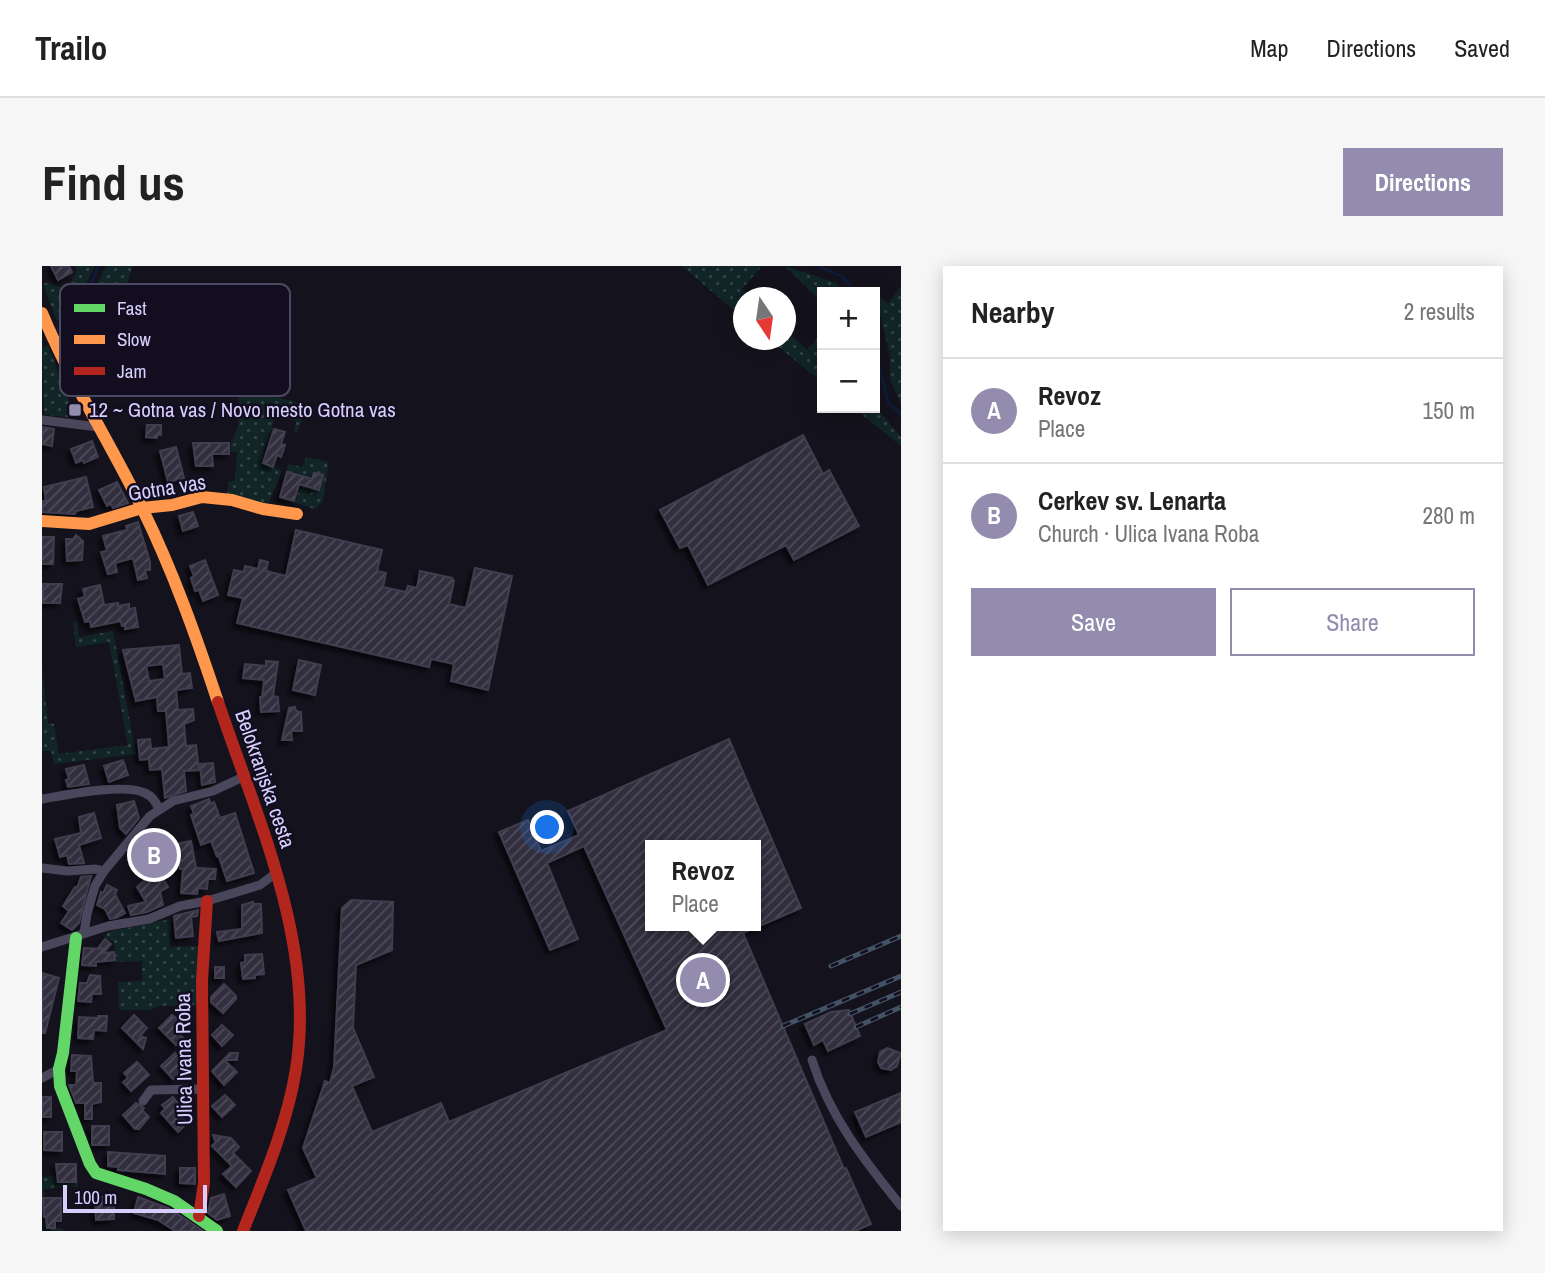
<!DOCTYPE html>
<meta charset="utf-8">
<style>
:root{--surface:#fff;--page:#f6f6f6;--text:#222;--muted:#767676;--line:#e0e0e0;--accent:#938cae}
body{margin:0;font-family:"Archivo Narrow",sans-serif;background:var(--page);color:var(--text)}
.controls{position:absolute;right:21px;top:21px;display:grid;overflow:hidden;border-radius:0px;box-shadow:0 4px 18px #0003}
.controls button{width:63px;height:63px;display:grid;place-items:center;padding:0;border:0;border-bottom:2px solid var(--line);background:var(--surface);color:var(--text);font:35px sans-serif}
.compass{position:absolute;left:691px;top:21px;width:63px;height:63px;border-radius:50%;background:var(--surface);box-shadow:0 4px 18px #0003;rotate:167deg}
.scale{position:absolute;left:21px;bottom:18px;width:144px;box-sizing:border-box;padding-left:7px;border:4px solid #d7cefd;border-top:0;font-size:19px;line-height:24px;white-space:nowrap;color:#d7cefd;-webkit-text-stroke:5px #120e20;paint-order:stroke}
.you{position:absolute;left:506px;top:562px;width:24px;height:24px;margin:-18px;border:5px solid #fff;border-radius:50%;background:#1a73e8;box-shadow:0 0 0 10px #1a73e833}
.badge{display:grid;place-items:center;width:46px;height:46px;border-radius:50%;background:var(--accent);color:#fff;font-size:23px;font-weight:700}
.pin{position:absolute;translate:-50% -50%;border:4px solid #fff;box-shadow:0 2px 7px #0006}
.popup{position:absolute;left:603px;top:574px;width:116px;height:91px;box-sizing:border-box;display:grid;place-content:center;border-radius:0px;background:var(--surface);filter:drop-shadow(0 2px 5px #0005);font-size:23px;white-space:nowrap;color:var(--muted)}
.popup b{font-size:26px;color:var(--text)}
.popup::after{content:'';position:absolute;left:50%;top:100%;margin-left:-14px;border:14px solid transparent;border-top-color:var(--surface)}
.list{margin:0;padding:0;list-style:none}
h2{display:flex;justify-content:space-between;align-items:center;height:91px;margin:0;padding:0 28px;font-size:30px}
h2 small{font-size:23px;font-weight:400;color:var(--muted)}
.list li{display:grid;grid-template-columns:46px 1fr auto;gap:21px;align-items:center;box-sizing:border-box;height:105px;padding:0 28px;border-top:2px solid var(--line)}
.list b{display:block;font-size:26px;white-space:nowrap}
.list p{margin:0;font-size:23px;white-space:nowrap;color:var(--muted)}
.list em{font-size:23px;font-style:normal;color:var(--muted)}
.actions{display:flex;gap:14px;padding:21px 28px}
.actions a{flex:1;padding:16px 0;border:2px solid var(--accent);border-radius:0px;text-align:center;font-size:24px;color:var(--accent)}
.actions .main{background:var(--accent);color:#fff}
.map{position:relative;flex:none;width:859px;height:965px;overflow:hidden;border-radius:0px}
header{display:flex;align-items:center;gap:42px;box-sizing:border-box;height:98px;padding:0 35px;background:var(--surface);border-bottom:2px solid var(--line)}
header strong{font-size:33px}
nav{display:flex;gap:38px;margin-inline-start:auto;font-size:24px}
.intro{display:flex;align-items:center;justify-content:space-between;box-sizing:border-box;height:168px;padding:0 42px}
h1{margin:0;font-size:49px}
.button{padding:18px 32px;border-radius:0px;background:var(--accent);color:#fff;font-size:24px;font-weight:700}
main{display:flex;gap:42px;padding:0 42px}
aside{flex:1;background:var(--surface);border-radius:0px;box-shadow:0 4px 18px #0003}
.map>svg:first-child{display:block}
.grass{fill:url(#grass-dots)}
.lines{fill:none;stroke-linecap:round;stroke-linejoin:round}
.stream{stroke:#0e1b3c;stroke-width:2.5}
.building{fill:url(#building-hatch);stroke:#413c4f;stroke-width:2;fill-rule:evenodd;filter:url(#shadow)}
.street{stroke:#4a475c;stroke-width:9}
.fast{stroke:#63d668;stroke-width:12}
.slow{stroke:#ff974d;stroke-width:12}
.jam{stroke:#b3261e;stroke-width:12}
.rail-casing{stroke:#425365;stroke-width:5}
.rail{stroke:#120e20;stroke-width:2.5;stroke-dasharray:8;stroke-linecap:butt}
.poi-dot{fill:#938cae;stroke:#120e20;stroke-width:2.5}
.labels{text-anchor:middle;stroke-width:5;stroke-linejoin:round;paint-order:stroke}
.poi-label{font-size:21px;fill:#d7cefd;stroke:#120e20;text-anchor:start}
.street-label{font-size:21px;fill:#d7cefd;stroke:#120e20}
.key{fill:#120e20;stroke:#4d4862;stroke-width:2}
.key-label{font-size:19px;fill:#d7cefd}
</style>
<header>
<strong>Trailo</strong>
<nav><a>Map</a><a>Directions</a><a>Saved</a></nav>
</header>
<div class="intro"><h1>Find us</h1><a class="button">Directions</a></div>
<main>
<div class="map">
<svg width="859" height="965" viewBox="0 0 859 965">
<defs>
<pattern id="grass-dots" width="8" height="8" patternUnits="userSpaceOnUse" patternTransform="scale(1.75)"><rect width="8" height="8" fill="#112527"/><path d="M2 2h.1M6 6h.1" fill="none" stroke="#334347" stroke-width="1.8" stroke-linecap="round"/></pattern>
<pattern id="building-hatch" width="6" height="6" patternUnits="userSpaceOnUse" patternTransform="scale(1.75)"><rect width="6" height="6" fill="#322f3e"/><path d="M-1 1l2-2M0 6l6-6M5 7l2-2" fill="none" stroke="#4f4c5b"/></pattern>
<filter id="shadow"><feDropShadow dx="-4" dy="4" stdDeviation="2" flood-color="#0009"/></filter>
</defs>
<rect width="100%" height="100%" fill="#14121c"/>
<g class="grass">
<polygon points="32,0 53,0 39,27 15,56 1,18 6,16 21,22 27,19 35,5"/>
<polygon points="64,0 91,0 77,40 57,31 44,51 37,71 24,78 22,72 43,43"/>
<polygon points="640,0 720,0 700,23 708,31 702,32 701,52"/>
<polygon points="743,0 795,17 801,26 780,26 780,36"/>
<polygon points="859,20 859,138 848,114 848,90 837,45 833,38 833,26 846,38"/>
<polygon points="744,64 765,84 780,67 780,116 728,74 744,74"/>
<polygon points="6,79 27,135 37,152 2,149 0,81"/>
<path d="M 197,85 C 201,93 197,102 195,111 L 191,112 L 188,108 L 190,87 Z"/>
<polygon points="197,125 203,125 205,128 238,132 266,140 255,167 252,166 254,155 234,149 219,196 240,205 226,238 185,229 186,216 193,214 195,186 188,186 189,176 196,161"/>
<polygon points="833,140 859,171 859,180 812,142"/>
<polygon points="264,191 287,196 281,235 273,243 253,237 261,212 244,205 246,198 260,201"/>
<polygon points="31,355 35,355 37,371 71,365 94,488 12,498 9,485 0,485 0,401 6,457 12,458 17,488 86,479 67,376 34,381"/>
<polygon points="129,653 128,681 158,680 156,739 116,740 108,744 77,744 76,716 100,715 100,695 74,696 72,676 63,671 65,666"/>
<polygon points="12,910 13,913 36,914 36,921 2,923 3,962 20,962 22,965 0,965 0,911"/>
</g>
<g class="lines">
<g class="stream">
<polyline points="776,0 801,11 813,26"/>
<path d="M 14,65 C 36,49 46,24 57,0"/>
<polyline points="833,82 846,136 859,148"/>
</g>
</g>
<g class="building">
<polygon points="9,0 27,0 30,6 16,14"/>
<polygon points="105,159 119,159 119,169 115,169 115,172 104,171"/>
<polygon points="0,161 12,163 10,180 0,178"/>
<polygon points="232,163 243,166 239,178 243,179 239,191 235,189 231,201 221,197"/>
<polygon points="761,169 781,208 787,204 817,260 752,294 744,279 666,319 646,279 638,282 618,244"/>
<polygon points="50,175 56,191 42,197 41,194 34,197 29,183"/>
<polygon points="151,177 187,177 187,188 170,188 171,200 154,200"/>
<polygon points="134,181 142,212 126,216 118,185"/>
<polygon points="245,206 270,213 272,207 281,209 277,224 257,218 252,235 238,231"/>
<polygon points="44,211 51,241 34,245 33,248 0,246 0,235 4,235 2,221"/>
<polygon points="75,216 86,237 71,242 69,238 65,240 57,224"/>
<polygon points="151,246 156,260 141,265 137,250"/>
<polygon points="96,256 108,296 108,304 103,304 105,312 96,314 91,292 73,297 75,306 66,308 59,286 65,285 61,270 85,264 84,260"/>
<polygon points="254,264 340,284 335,305 344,307 341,321 364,326 366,320 375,322 378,305 410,312 412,315 407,338 424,342 433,302 470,310 446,424 409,415 412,398 389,393 387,401 195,357 201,332 186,329 192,304 202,306 203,300 216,303 218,294 226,296 224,305 244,310"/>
<polygon points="34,269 41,275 40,294 25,295 24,273 31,273"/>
<polygon points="0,271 12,271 11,298 0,298"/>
<polygon points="163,294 176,329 161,335 157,324 153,325 149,312 152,310 148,300"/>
<polygon points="1,318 20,318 18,337 1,337"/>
<polygon points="58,319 62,339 76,337 76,340 87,338 87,343 93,342 96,361 83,363 83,360 80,360 79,355 49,361 48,355 43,356 36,333 43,331 41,323"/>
<path d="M 137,379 L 140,408 L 148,407 L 150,422 L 134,424 L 136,444 L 151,443 L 152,454 L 142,458 L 144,480 L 154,479 L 157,504 L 142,505 L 144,525 L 123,532 L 120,503 L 108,504 L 107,493 L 98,494 L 96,474 L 108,473 L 109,483 L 127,481 L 124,445 L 116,445 L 115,431 L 94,435 L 81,384 ZM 121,398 L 123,413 L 107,415 L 104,400 Z"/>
<polygon points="257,394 279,399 273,429 251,424"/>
<polygon points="224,395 236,396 231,430 236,431 237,445 219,446 218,431 220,431 222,414 201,412 203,398 224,400"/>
<polygon points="253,441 254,445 259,446 260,465 249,465 250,474 240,474 247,442"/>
<path d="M 687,473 L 759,642 L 701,667 L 802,903 L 804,902 L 829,958 L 813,965 L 264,965 L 246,924 L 275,912 L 261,882 L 283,815 L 288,817 L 292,801 L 300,642 L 309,634 L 351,636 L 350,684 L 314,699 L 311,762 L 332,811 L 310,820 L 330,866 L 399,837 L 407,856 L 625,764 L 542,580 L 505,597 L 536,673 L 508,684 L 457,566 L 486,554 L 499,585 L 537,569 L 526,545 ZM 608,579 L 713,579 L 713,660 L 608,660 Z"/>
<polygon points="81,494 86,509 67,516 62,500"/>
<polygon points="171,497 173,516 160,519 158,498"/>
<polygon points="42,499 47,518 26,521 24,514 27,513 24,503"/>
<polygon points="167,533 169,538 172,536 178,552 193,547 212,607 185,615 175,585 175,591 169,575 159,579 149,549 152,548 149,540"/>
<polygon points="92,535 97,552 84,568 78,562 75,539"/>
<polygon points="52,547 59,572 37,579 42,597 27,598 25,589 18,591 13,573 39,567 37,551"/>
<polygon points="149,575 154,602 174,603 173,613 166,613 165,623 156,622 155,628 139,627 141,603 138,603 136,594 121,593 121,597 106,596 100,591 100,587 107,583 135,584 134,578"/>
<polygon points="115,604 126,621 118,626 121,639 105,646 89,649 86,640 104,636 95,621"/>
<polygon points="49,610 37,657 30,664 19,657 27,645 21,640 33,621 35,622 39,611"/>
<polygon points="65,619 75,624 73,628 83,647 74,652 68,653 63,643 55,639 59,626 61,627"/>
<polygon points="211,636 212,638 219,638 220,667 177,675 175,666 200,663 200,639"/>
<polygon points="156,644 155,650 149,651 151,670 134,672 132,650"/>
<polygon points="63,673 69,678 61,687 72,686 73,694 54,696 54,700 40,699 42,682 61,683 57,681"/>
<polygon points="220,688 222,708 213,709 213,712 201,713 199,697 203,696 203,689"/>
<rect x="173" y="701" width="9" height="11"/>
<polygon points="0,707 17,712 3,767 0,767"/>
<polygon points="48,709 58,710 59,728 50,728 49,736 36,735 38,717 45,717"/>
<polygon points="182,718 194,730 194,733 181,747 169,736 169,731"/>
<polygon points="807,744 818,770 786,785 781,774 772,779 763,758 789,746"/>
<polygon points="92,749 105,762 98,770 104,772 101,783 80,762"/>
<polygon points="130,749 145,761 137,768 141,772 134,779 117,762"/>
<polygon points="56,750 65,750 64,765 52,764 51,773 36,772 37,751 56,752"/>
<polygon points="180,759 191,769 180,780 170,769"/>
<polygon points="845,782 859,787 855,800 849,804 839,802 836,796 838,786"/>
<polygon points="133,787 144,801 131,813 119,800"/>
<polygon points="188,787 196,787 195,794 182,794 195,806 182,819 170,805"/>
<polygon points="30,789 49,790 51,817 59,817 59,836 50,838 50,853 43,853 43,837 34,837 27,819 34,819 35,805 29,805"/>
<polygon points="95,796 107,809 89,825 81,816 86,812 82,807"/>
<polygon points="859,827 859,856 824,871 813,846"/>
<polygon points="183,829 193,839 180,851 170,840"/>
<rect x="0" y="831" width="9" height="20"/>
<polygon points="131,831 145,849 141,853 145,857 136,866 119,847 123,843 120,839"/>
<polygon points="94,837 102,842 100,844 107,851 97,863 93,863 81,849"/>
<rect x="50" y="860" width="17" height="19"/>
<polygon points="2,866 20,866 20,885 2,884"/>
<polygon points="171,869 189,872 197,881 191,887 209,905 194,921 181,908 190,900 170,880 174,876"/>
<polygon points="66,886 123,890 123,908 76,904 76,901 66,900"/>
<polygon points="14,898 34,898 34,916 16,916"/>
<polygon points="138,902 153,902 153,918 138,917"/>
<polygon points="182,928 188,950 175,954 166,947 169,932"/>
<polygon points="53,931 72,931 72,953 54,954"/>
<polygon points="96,931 128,943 161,965 133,965 116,954 92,947"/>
<polygon points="1,932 19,932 19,955 13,955 13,962 5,962 4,951 2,951"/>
</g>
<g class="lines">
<g class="street">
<polyline points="0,154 56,161"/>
<path d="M 0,533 C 24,529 82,517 103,527 C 110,530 114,536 117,543"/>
<polyline points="0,602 25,605 54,603 62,605"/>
<polyline points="42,667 45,648 53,620 62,605 108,550 131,535 171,525 201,511"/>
<polyline points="0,681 66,660 107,653 138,640 165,635 218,619 234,607"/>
<path d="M 770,794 C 788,851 822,894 859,940"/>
<polyline points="0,812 17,803"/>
<polyline points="101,835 109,824 161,823"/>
</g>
<polyline class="fast" points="34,672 21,787 17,803 18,820 48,898 54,907 104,923 132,935 175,965"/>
<g class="slow">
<path d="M 0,47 C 28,115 68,176 100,242 C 131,305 154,370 176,436"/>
<polyline points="0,255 47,258 100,242 130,239 160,231 190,234 221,243 255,248"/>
</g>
<g class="jam">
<path d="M 176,436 C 215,552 274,678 254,803 C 245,859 222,912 201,965"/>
<polyline points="157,950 162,917 160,715 165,635"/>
</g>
<defs>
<g id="rail">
<polyline points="789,700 859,670"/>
<polyline points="808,748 859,726"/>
<polyline points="741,760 859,710"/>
<polyline points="814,761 859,741"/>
</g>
</defs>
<use href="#rail" class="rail-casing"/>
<use href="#rail" class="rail"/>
</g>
<rect class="poi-dot" x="26" y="137" width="14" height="14" rx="3.5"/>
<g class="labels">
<g class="poi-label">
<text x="47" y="151">12 ~ Gotna vas / Novo mesto Gotna vas</text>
</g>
<g class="street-label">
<text transform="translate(125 222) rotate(-9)" y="7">Gotna vas</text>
<text transform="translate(223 513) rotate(71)" y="7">Belokranjska cesta</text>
<text transform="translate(142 793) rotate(-91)" y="7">Ulica Ivana Roba</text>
</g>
</g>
<rect x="18" y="18" width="230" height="112" rx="10" class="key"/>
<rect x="32" y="38" width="31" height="8" fill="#63d668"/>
<rect x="32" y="69" width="31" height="9" fill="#ff974d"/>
<rect x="32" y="101" width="31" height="8" fill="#b3261e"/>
<g class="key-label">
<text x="75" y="49">Fast</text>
<text x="75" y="80">Slow</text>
<text x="75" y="112">Jam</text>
</g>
</svg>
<div class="controls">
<button>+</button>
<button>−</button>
</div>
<svg class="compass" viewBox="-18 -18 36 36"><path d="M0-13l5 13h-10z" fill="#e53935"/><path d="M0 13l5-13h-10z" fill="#767676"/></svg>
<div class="scale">100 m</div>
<div class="you"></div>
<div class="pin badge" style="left:661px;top:714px">A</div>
<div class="popup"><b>Revoz</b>Place</div>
<div class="pin badge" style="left:112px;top:589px">B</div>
</div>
<aside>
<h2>Nearby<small>2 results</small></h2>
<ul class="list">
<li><span class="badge">A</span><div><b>Revoz</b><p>Place</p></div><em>150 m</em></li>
<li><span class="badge">B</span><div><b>Cerkev sv. Lenarta</b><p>Church · Ulica Ivana Roba</p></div><em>280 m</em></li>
</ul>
<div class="actions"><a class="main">Save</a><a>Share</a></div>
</aside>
</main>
